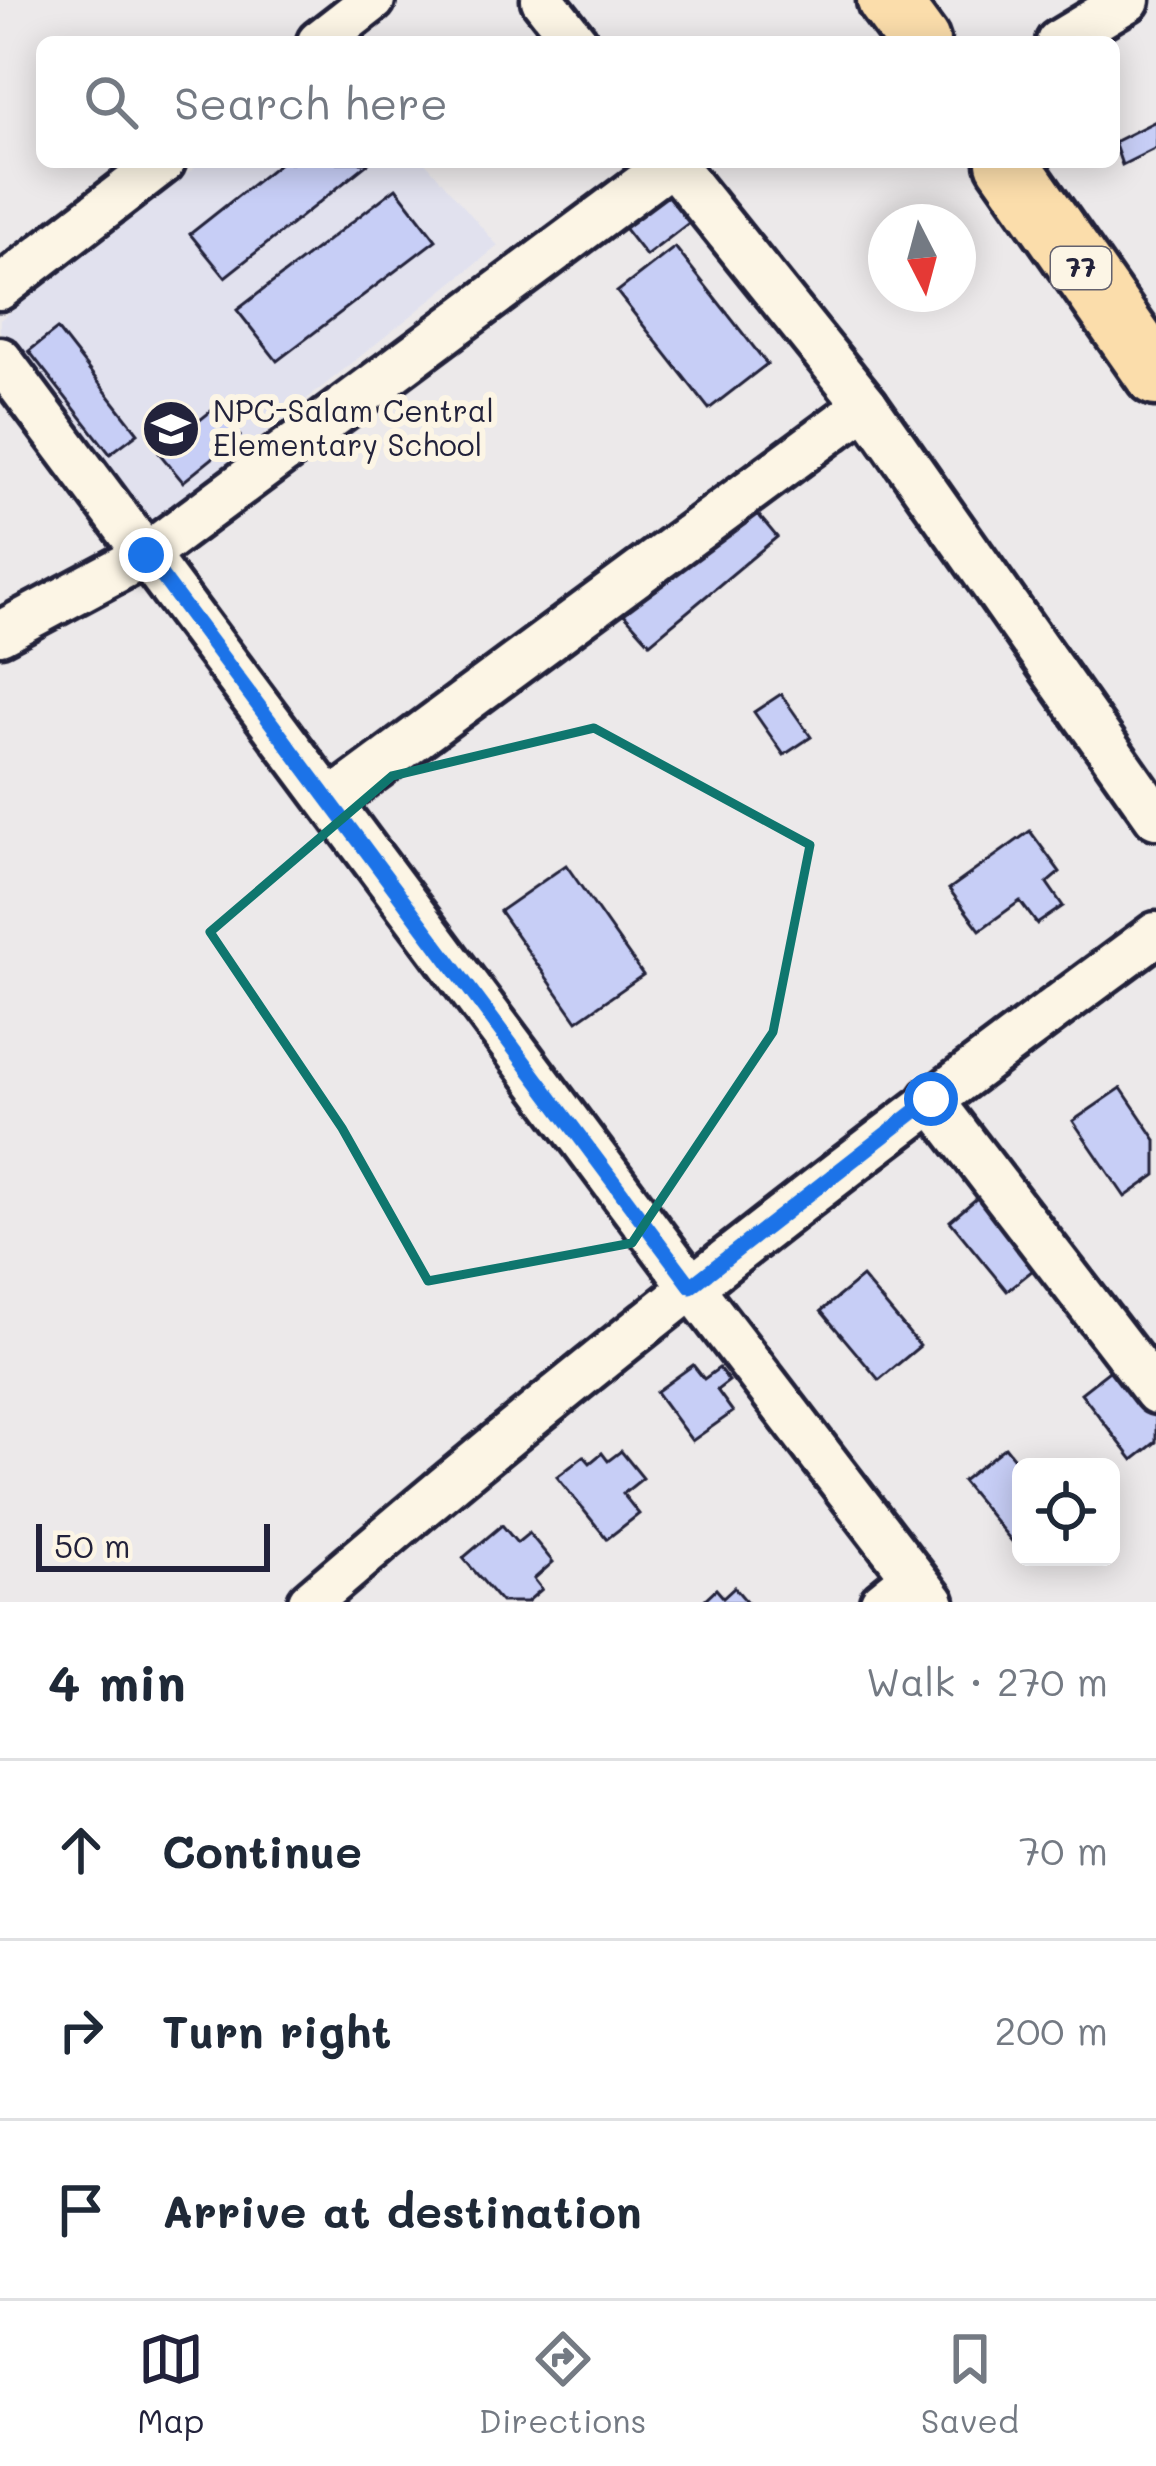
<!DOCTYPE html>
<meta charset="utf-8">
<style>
:root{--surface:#fff;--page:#f6f6f7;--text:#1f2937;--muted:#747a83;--line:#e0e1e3;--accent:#22223b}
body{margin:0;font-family:Mali,sans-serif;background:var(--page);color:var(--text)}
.controls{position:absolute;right:36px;bottom:36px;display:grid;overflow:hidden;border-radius:18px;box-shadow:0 6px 30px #0003}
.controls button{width:108px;height:108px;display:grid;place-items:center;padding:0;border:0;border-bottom:3px solid var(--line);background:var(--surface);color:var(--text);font:60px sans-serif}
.compass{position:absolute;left:868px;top:204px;width:108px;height:108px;border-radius:50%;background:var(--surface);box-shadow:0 6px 30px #0003;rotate:174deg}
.scale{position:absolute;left:36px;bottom:30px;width:234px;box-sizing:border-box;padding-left:12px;border:6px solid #22223b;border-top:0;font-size:33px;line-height:42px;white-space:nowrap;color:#22223b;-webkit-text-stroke:9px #fcf5e5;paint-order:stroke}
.stop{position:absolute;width:36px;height:36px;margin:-27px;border:9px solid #1a73e8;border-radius:50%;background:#fff}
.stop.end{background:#1a73e8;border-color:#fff;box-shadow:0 3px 12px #0008}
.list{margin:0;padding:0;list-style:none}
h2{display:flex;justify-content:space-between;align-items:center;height:156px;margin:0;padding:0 48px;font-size:51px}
h2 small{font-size:39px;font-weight:400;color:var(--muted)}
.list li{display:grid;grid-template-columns:78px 1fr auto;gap:36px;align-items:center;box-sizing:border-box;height:180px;padding:0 48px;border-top:3px solid var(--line)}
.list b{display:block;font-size:45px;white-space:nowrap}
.list em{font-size:39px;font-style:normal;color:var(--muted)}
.icon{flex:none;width:66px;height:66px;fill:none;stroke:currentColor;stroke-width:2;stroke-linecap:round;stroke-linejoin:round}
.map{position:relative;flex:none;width:1156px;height:1602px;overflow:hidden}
.search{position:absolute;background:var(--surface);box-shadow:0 6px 30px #0003;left:36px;right:36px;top:36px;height:132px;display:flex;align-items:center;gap:30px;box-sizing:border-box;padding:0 42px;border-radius:18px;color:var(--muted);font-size:45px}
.sheet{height:696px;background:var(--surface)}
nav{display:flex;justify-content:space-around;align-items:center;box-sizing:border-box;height:168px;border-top:3px solid var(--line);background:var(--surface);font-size:33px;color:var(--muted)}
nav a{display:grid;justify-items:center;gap:6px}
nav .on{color:var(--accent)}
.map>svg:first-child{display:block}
.built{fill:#e1e1ee}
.building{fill:#c7cef6;stroke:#22223b;stroke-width:3}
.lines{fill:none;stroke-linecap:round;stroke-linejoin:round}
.minor-casing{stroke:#22223b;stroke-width:51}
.highway-casing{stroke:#22223b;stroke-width:69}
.minor{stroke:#fcf5e5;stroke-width:42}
.highway{stroke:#fbddab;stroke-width:60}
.route{stroke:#1a73e8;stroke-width:15}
.marked{fill:none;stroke:#0f766e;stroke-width:9;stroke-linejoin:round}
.labels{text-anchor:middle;stroke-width:12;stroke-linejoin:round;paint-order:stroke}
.shield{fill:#fcf5e5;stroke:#63616e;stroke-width:3}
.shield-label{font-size:27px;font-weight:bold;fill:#22223b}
.poi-label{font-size:30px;fill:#22223b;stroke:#fcf5e5;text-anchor:start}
</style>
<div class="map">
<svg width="1156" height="1602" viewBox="0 0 1156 1602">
<rect width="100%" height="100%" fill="#ece9ea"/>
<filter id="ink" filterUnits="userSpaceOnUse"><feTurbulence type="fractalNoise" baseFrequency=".00833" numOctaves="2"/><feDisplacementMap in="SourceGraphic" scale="24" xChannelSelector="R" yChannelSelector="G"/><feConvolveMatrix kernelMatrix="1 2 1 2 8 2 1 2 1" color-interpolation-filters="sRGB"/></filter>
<g filter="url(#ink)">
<polygon class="built" points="202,162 425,162 498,246 146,528 0,331 0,320"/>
<g class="building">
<polygon points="1156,121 1156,148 1122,165 1114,142"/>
<polygon points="281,162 370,162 225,277 190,234"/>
<polygon points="666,183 694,219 646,256 618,220"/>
<polygon points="396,188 436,240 277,361 237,310"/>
<polygon points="675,247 767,364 709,409 617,292"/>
<polygon points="57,329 138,433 110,454 29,351"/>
<polygon points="216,407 240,436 183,482 159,453"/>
<polygon points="751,506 777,537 650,643 623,613"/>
<polygon points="781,694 811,737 784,755 754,712"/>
<polygon points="1030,831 1060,872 1047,883 1063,906 1037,924 1020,901 980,930 949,889"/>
<polygon points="566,865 643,975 577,1021 500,911"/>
<polygon points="1121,1088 1156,1140 1156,1175 1125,1197 1073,1121"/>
<polygon points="990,1187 1048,1258 1007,1291 950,1221"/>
<polygon points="862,1277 920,1346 879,1380 821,1311"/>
<polygon points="1118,1364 1156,1413 1156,1442 1133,1460 1081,1393"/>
<polygon points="693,1365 704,1379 719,1368 729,1381 717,1390 733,1412 692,1441 656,1392"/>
<polygon points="1005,1447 1021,1467 1019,1550 962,1481"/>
<polygon points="621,1451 643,1478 623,1494 639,1514 607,1539 557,1477 584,1456 590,1463 602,1453 608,1461"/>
<polygon points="502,1525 517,1543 529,1533 553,1562 534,1579 542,1589 527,1602 501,1602 463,1558"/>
<polygon points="734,1587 747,1602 702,1602 716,1589 723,1597"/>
</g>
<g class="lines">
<defs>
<g id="minor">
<polyline points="543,0 576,42"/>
<polyline points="319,42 373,0"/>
<polyline points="1058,42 1128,0"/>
<polyline points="671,162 866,405 1156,817"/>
<polyline points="0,288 163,162"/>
<polyline points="0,359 691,1286 933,1602"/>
<polyline points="0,633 146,555 672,163"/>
<polyline points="332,800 866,405"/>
<polyline points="931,1099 1156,1392"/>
<path d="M 310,1602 C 582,1367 866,1147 1156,934"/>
<polyline points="882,1602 913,1577"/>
</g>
<g id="highway">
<polyline points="888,0 919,42"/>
<polyline points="1007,162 1156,375"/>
</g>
</defs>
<use href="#minor" class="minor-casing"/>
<use href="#highway" class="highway-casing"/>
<use href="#minor" class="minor"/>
<use href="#highway" class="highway"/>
</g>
</g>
<g class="lines" filter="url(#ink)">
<polyline class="route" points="146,555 691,1286 931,1099"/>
</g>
<path class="marked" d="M 594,728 L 810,845 L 773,1032 L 632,1243 L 428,1281 L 342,1128 L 210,932 L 392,776 Z"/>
<defs>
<symbol id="school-disc" viewBox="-11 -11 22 22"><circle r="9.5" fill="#22223b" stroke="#fcf5e5"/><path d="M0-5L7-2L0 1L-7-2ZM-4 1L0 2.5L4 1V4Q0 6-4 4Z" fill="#fff"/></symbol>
</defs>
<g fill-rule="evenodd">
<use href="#school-disc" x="138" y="396" width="66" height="66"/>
</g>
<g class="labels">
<rect class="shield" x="1051" y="247" width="60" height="42" rx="9"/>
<g class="shield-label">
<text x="1081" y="277">77</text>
</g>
<g class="poi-label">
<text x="213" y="422">NPC-Salam Central<tspan x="213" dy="34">Elementary School</tspan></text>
</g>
</g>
</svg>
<div class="controls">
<button><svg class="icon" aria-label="locate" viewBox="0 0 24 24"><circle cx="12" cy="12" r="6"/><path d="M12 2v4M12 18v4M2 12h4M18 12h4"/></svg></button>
</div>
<svg class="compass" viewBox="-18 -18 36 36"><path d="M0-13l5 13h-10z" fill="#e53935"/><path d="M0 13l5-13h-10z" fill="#747a83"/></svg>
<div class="scale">50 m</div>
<div class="stop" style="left:931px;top:1099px"></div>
<div class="stop end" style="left:146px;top:555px"></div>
<div class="search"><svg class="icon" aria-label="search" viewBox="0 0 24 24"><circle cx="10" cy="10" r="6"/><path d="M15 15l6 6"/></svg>Search here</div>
</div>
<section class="sheet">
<h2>4 min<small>Walk · 270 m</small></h2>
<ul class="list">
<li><svg class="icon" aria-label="ahead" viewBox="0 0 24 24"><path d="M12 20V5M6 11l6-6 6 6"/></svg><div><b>Continue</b></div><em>70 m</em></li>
<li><svg class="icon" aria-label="right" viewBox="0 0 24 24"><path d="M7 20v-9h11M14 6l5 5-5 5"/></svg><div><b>Turn right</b></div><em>200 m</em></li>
<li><svg class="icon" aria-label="arrive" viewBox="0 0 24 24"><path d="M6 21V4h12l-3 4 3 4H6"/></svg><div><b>Arrive at destination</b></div></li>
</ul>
</section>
<nav>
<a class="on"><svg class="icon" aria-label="map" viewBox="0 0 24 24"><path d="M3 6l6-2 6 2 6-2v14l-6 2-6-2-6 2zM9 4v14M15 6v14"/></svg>Map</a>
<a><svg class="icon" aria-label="directions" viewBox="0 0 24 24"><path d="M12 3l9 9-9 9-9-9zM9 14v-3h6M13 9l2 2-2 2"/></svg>Directions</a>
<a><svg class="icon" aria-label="saved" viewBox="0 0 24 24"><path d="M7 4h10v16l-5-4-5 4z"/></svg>Saved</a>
</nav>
